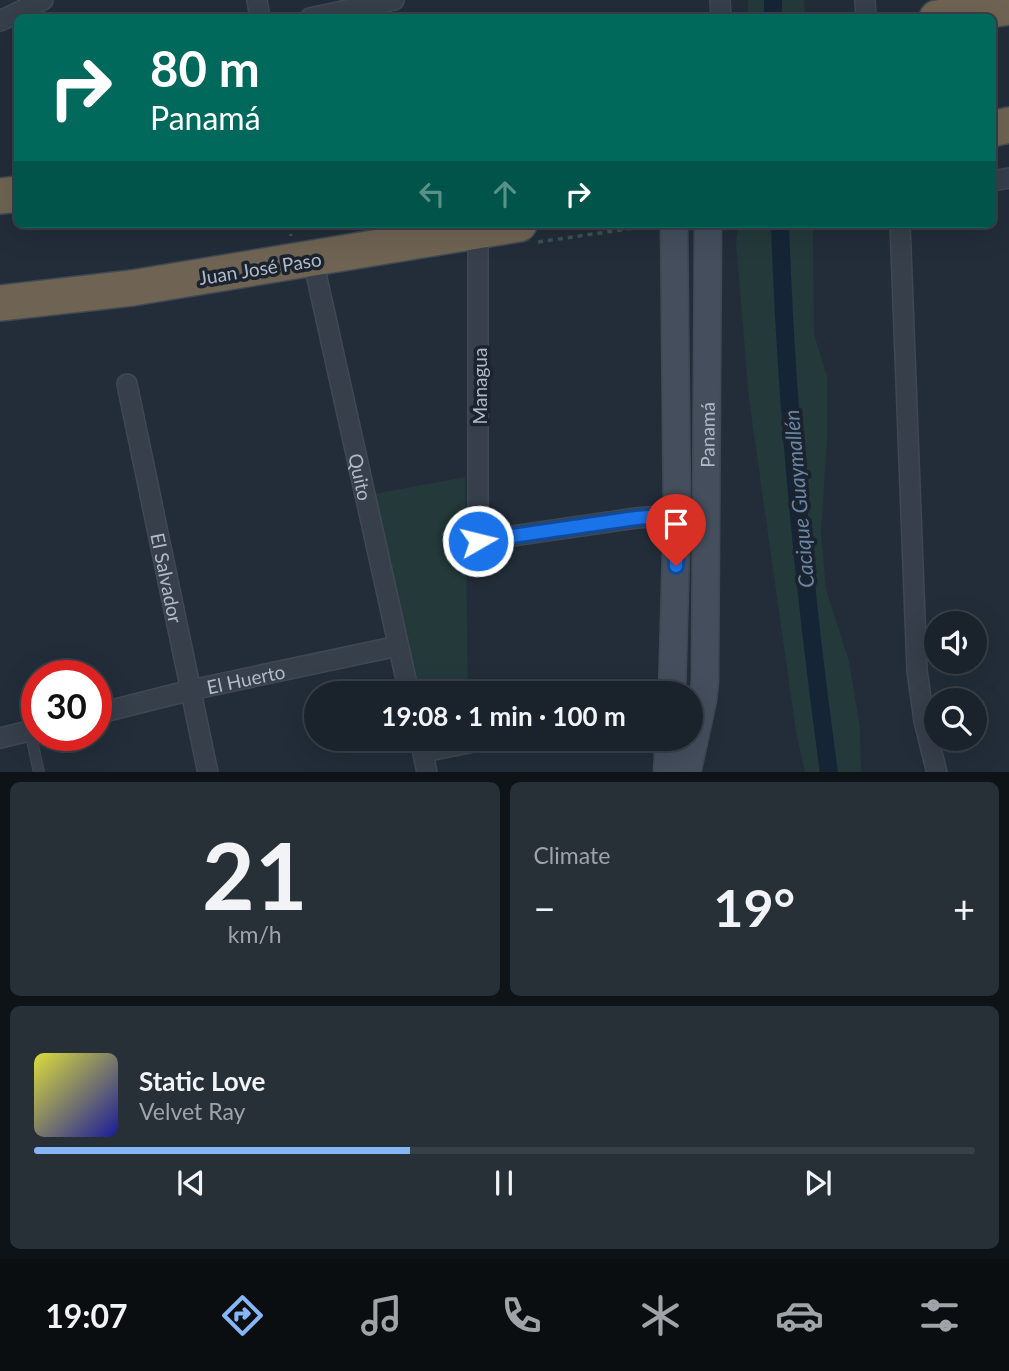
<!DOCTYPE html>
<html lang="en">
<head>
<meta charset="utf-8">
<style>
  :root { --surface:#1a222b; --page:#272f37; --text:#f1f3f6; --muted:#9fa4a9; --line:#383f47; --accent:#86b6f5 }
  body { margin:0; font-family:Lato,sans-serif; background:var(--page); color:var(--text); height:100vh; display:flex; flex-direction:column; font-size:26px; white-space:nowrap }
  * { box-sizing:border-box; margin:0 }
  p { font-size:23px; color:var(--muted) }
  .icon { flex:none; width:38px; height:38px; fill:none; stroke:currentColor; stroke-width:2; stroke-linecap:round; stroke-linejoin:round }
  .map { position:relative; height:772px; overflow:hidden }
  .sheet { display:flex; flex-direction:column; gap:10px; padding:10px; background:#0e1318; flex:1 }
  .sheet>* { flex:none }
  .hud { position:absolute; left:14px; top:14px; width:982px; height:214px; border-radius:10px; box-shadow:0 7px 28px #0002,0 0 0 2px var(--line); background:#00695c; color:#fff; overflow:hidden }
  .fabs { position:absolute; left:924px; top:611px; display:grid; gap:14px }
  .fabs a { display:grid; place-items:center; width:63px; height:63px; border-radius:50%; background:var(--surface); box-shadow:0 7px 28px #0002,0 0 0 2px var(--line); font-size:35px }
  .speed { position:absolute; left:21px; top:660px; display:flex; gap:14px; font-size:35px; font-weight:700; text-align:center }
  .speed>* { display:grid; place-content:center; width:91px; height:91px; border-radius:50%; background:var(--surface); box-shadow:0 7px 28px #0002,0 0 0 2px var(--line); line-height:1 }
  .speed .limit { border:10px solid #d22; background:#fff; color:#111 }
  .pin { position:absolute; display:grid; place-items:center; width:60px; height:60px; color:#fff; margin:-72px -30px; border-radius:50% 50% 50% 0; rotate:-45deg; box-shadow:0 0 7px #0007 }
  .pin .icon { rotate:45deg }
  .me { position:absolute; width:77px; margin:-38px; rotate:82deg; stroke-linejoin:round; filter:drop-shadow(0 0 5px #0008) }
  .turn { display:flex; align-items:center; gap:24px; height:147px; padding:0 21px; font-size:32px }
  .turn .icon { width:91px; height:91px; stroke-width:2.5 }
  .turn b { display:block; font-size:49px; line-height:60px }
  .lanes { display:flex; align-items:center; height:66px; padding:0 21px; background:#0003; justify-content:center; gap:35px; direction:ltr }
  .lanes .off { opacity:.35 }
  .big { font-size:52px; font-weight:700; line-height:1.1 }
  .sheet .card { flex:1; display:flex; flex-direction:column; justify-content:center; gap:10px; min-width:0; padding:0 24px; border-radius:10px; background:var(--page) }
  .sheet .dial { align-items:center; gap:0 }
  .dial b { font-size:91px; line-height:1 }
  .song { display:flex; align-items:center; gap:21px }
  .cover { width:84px; height:84px; border-radius:10px; background:linear-gradient(135deg,hsl(60 70% 55%),hsl(240 70% 35%)) }
  .played { height:7px; border-radius:4px; background:linear-gradient(90deg,var(--accent) 40%,var(--line) 40%) }
  .keys { display:flex; justify-content:space-around; direction:ltr }
  .heat { display:flex; justify-content:space-between; align-items:center; font-size:38px; direction:ltr }
  .sheet .tiles { flex:1; display:grid; gap:10px; grid-template-columns:1fr 1fr }
  .card:last-child { grid-column:span 2 }
  .trip { position:absolute; left:304px; top:681px; width:399px; height:70px; border-radius:35px; background:var(--surface); box-shadow:0 7px 28px #0002,0 0 0 2px var(--line); font-weight:700; line-height:70px; text-align:center }
  .dock { display:flex; height:112px; justify-content:space-around; align-items:center; background:#0a0e11; color:var(--muted) }
  .dock .icon { width:49px; height:49px }
  .dock .active { color:var(--accent) }
  .dock b { font-size:32px; color:var(--text) }
  .map>svg:first-child { display:block }
  .green { fill:#24393a }
  .lines { fill:none; stroke-linecap:round; stroke-linejoin:round }
  .canal { stroke:#162536; stroke-width:18 }
  .lane-casing { stroke:#3f4853; stroke-width:12 }
  .street-casing { stroke:#3f4853; stroke-width:22 }
  .secondary-casing { stroke:#3f4853; stroke-width:29 }
  .highway-casing { stroke:#414a54; stroke-width:38 }
  .path { stroke:#3d5253; stroke-width:3.5; stroke-dasharray:5 5; stroke-linecap:butt }
  .lane { stroke:#363f4a; stroke-width:10 }
  .street { stroke:#363f4a; stroke-width:19 }
  .secondary { stroke:#444e5d; stroke-width:26 }
  .highway { stroke:#6f6353; stroke-width:35 }
  .route-casing { stroke:#114b97; stroke-width:18 }
  .route { stroke:#1a73e8; stroke-width:12 }
  .labels { text-anchor:middle; dominant-baseline:central; stroke-width:7; stroke-linejoin:round; paint-order:stroke }
  .street-label { font-size:19px; fill:#b1bac6; stroke:#1b242e }
  .water-label { font-size:21px; font-style:italic; fill:#6a86a4; stroke:#1b242e }
</style>
</head>
<body>
<div class="map">
<svg width="1009" height="773" viewBox="0 0 1009 773">
  <rect width="100%" height="100%" fill="#222d39"/>
  <path class="green" d="M 748,0 L 804,0 L 805,17 L 748,17 Z
    M 739,224 L 813,224 L 814,334 L 827,376 L 827,439 L 821,533 L 826,590 L 849,661 L 860,728 L 861,772 L 805,772 L 796,732 L 749,399 L 736,242 Z
    M 465,477 L 468,693 L 416,693 L 369,495 Z"/>
  <g class="lines">
    <path class="canal" d="M 773,0 L 773,18
      M 780,224 C 786,408 804,591 829,773"/>
    <defs>
      <path id="lane" d="M 30,731 L 39,773"/>
      <g id="street">
        <path d="M 257,0 L 260,18"/>
        <path d="M 720,0 L 721,18"/>
        <path d="M 865,0 L 866,18"/>
        <path d="M 310,18 L 394,0"/>
        <path d="M 0,21 L 43,0"/>
        <path d="M 992,181 L 1009,178"/>
        <path d="M 900,224 L 917,670 L 924,721 L 937,773"/>
        <path d="M 478,231 L 478,541 L 636,518 L 677,515"/>
        <path id="s1" d="M 313,260 L 409,693"/>
        <path id="s2" d="M 127,384 L 208,773"/>
        <path id="s3" d="M 96,714 L 191,690 L 398,646"/>
        <path d="M 0,738 L 37,729"/>
        <path d="M 420,738 L 427,773"/>
        <path d="M 424,752 L 493,738"/>
      </g>
      <g id="secondary">
        <path d="M 672,693 L 677,515 L 674,224"/>
        <path d="M 667,773 L 669,738"/>
        <path id="s4" d="M 687,773 L 703,700 L 705,681 L 708,224"/>
      </g>
      <path id="highway" d="M 937,18 L 1009,7
        M 992,129 L 1009,125
        M 0,196 L 18,194
        M 0,303 L 132,288 L 519,224"/>
    </defs>
    <use href="#lane" class="lane-casing"/>
    <use href="#street" class="street-casing"/>
    <use href="#secondary" class="secondary-casing"/>
    <use href="#highway" class="highway-casing"/>
    <path class="path" d="M 289,224 L 291,236
      M 538,242 L 655,225"/>
    <use href="#lane" class="lane"/>
    <use href="#street" class="street"/>
    <use href="#secondary" class="secondary"/>
    <use href="#highway" class="highway"/>
  </g>
  <g class="lines">
    <defs>
      <path id="route" d="M 478,541 L 636,518 L 677,515 L 676,566"/>
    </defs>
    <use href="#route" class="route-casing"/>
    <use href="#route" class="route"/>
  </g>
  <g class="labels">
    <g class="street-label">
      <text transform="translate(260 268) rotate(-9)">Juan José Paso</text>
      <text transform="translate(479 386) rotate(-90)">Managua</text>
      <text stroke="none"><textPath href="#s4" startOffset="340">Panamá</textPath></text>
      <text stroke="none"><textPath href="#s1" startOffset="222">Quito</textPath></text>
      <text stroke="none"><textPath href="#s2" startOffset="198">El Salvador</textPath></text>
      <text stroke="none"><textPath href="#s3" startOffset="154">El Huerto</textPath></text>
    </g>
    <g class="water-label">
      <text transform="translate(798 499) rotate(-95)">Cacique Guaymallén</text>
    </g>
  </g>
</svg>
<div class="fabs">
<a><svg class="icon" aria-label="sound" viewBox="0 0 24 24"><path d="M4 9h4l5-4v14l-5-4H4zM17 9q2 3 0 6"/></svg></a>
<a><svg class="icon" aria-label="search" viewBox="0 0 24 24"><circle cx="10" cy="10" r="6"/><path d="M15 15l6 6"/></svg></a>
</div>
<div class="speed"><div class="limit">30</div></div>
<div class="pin" style="left:676px;top:566px;background:#d93025"><svg class="icon" aria-label="arrive" viewBox="0 0 24 24"><path d="M6 21V4h12l-3 4 3 4H6"/></svg></div>
<svg class="me" style="left:478px;top:541px" viewBox="-20 -20 40 40"><circle r="17" fill="#1a73e8" stroke="#fff" stroke-width="3"/><path d="M0-11L8 9 0 5-8 9z" fill="#fff"/></svg>
<div class="trip">19:08 · 1 min · 100 m</div>
<div class="hud">
<div class="turn"><svg class="icon" aria-label="right" viewBox="0 0 24 24"><path d="M7 20v-9h11M14 6l5 5-5 5"/></svg><div><b>80 m</b>Panamá</div></div>
<div class="lanes"><svg class="icon off" aria-label="left" viewBox="0 0 24 24"><path d="M17 20v-9H6M10 6l-5 5 5 5"/></svg><svg class="icon off" aria-label="ahead" viewBox="0 0 24 24"><path d="M12 20V5M6 11l6-6 6 6"/></svg><svg class="icon" aria-label="right" viewBox="0 0 24 24"><path d="M7 20v-9h11M14 6l5 5-5 5"/></svg></div>
</div>
</div>
<section class="sheet">
<div class="tiles">
<div class="card dial"><b>21</b><p>km/h</p></div>
<div class="card"><p>Climate</p>
<div class="heat"><a>−</a><b class="big">19°</b><a>+</a></div>
</div>
<div class="card">
<div class="song"><i class="cover"></i><div><b>Static Love</b><p>Velvet Ray</p></div></div>
<div class="played"></div>
<div class="keys"><svg class="icon" aria-label="previous" viewBox="0 0 24 24"><path d="M18 5L8 12l10 7zM5 5v14"/></svg><svg class="icon" aria-label="pause" viewBox="0 0 24 24"><path d="M8 5v14M16 5v14"/></svg><svg class="icon" aria-label="next" viewBox="0 0 24 24"><path d="M6 5l10 7-10 7zM19 5v14"/></svg></div>
</div>
</div>
</section>
<nav class="dock">
<b>19:07</b>
<svg class="icon active" aria-label="directions" viewBox="0 0 24 24"><path d="M12 3l9 9-9 9-9-9zM9 14v-3h6M13 9l2 2-2 2"/></svg>
<svg class="icon" aria-label="music" viewBox="0 0 24 24"><path d="M9 18V5l10-2v13"/><circle cx="6" cy="18" r="3"/><circle cx="16" cy="16" r="3"/></svg>
<svg class="icon" aria-label="phone" viewBox="0 0 24 24"><path d="M5 4h4l2 5-3 2q2 4 5 5l2-3 5 2v4C11 20 4 13 5 4z"/></svg>
<svg class="icon" aria-label="climate" viewBox="0 0 24 24"><path d="M12 3v18M4 7l16 10M4 17L20 7"/></svg>
<svg class="icon" aria-label="car" viewBox="0 0 24 24"><path d="M5 17H2v-5l4-1 3-4h7l3 4 3 1v5h-3M9 17h6M6 11h13"/><circle cx="7" cy="17" r="2"/><circle cx="17" cy="17" r="2"/></svg>
<svg class="icon" aria-label="filters" viewBox="0 0 24 24"><path d="M4 7h16M4 17h16"/><circle cx="9" cy="7" r="2"/><circle cx="15" cy="17" r="2"/></svg>
</nav>
</body>
</html>
